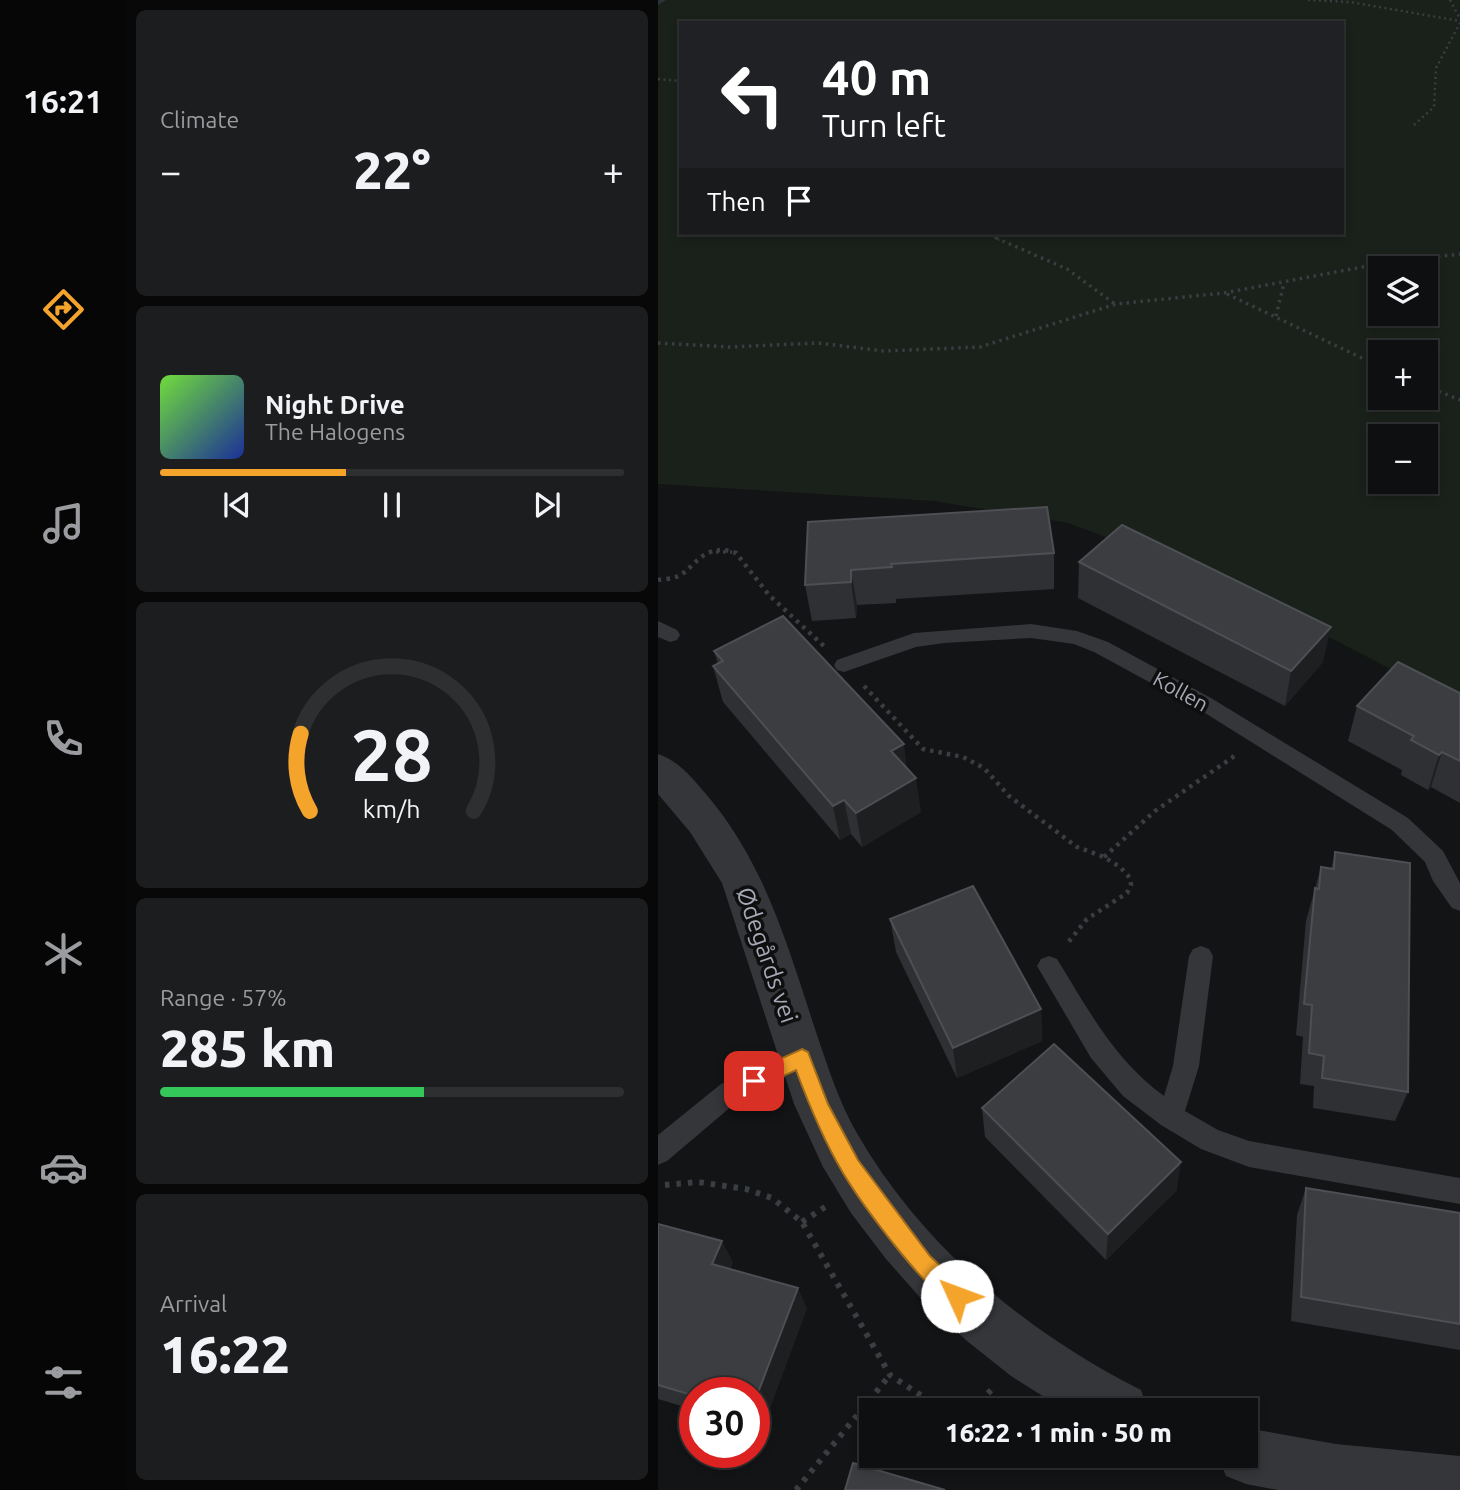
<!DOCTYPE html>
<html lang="en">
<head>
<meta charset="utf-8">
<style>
  :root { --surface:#0e0f10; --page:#1c1d1e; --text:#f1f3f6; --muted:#9b9c9f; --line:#2e2f30; --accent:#f5a42b }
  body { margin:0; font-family:Ubuntu,sans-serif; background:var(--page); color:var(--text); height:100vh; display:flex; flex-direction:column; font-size:26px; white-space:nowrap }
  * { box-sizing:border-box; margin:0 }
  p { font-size:23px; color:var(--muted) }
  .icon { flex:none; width:38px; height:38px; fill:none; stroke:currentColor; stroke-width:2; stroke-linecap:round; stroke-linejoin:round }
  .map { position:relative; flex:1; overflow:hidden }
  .details { display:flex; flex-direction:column; gap:10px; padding:10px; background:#080809; width:532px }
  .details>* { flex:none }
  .hud { position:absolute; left:21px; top:21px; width:665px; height:214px; border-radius:0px; box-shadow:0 4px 10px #0003,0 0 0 2px var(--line); background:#202124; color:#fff; overflow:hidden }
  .controls { position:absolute; left:710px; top:256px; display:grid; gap:14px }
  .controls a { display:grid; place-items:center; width:70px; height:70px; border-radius:0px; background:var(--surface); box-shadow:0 4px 10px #0003,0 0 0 2px var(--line); font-size:35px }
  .speed { position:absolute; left:21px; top:1377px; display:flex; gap:14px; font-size:35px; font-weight:700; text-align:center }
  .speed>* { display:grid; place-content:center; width:91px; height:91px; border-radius:50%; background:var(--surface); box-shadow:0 4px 10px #0003,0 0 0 2px var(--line); line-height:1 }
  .speed .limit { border:10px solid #d22; background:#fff; color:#111 }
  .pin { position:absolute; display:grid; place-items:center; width:60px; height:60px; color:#fff; margin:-30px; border-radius:14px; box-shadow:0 4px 10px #0006 }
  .me { position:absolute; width:77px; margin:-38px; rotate:313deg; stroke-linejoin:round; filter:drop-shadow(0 0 5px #0008) }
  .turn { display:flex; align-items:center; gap:24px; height:147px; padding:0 28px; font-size:32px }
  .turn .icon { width:91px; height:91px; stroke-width:2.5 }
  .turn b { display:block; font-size:49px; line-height:60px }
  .then { display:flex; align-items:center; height:66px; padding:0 28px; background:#0003; gap:14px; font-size:26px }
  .big { font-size:52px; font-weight:800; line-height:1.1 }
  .details .card { flex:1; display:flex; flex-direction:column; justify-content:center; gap:10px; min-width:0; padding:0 24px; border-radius:10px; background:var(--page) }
  .details .dial { align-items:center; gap:0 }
  .dial svg { height:182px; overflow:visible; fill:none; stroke:var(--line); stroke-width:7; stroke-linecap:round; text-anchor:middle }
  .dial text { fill:var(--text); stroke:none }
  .song { display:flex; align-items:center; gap:21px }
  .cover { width:84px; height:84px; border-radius:10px; background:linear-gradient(135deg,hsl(100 70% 55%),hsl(230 70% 35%)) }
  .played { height:7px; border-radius:4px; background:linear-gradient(90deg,var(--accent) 40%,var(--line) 40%) }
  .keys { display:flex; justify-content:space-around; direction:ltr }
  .heat { display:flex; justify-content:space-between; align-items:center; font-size:38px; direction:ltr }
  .charge { height:10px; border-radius:5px; background:linear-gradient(90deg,#34c759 57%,var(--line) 0) }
  .trip { position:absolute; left:201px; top:1398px; width:399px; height:70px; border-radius:0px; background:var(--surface); box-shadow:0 4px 10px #0003,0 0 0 2px var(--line); font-weight:800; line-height:70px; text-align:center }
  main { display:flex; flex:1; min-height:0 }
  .tabs { display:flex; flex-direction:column; width:126px; justify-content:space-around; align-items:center; background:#060606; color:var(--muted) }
  .tabs .icon { width:49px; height:49px }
  .tabs .selected { color:var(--accent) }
  .tabs b { font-size:32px; color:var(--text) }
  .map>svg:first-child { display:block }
  .green { fill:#1a201a; fill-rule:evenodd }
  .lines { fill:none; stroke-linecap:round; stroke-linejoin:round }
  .stream { fill:#2a3339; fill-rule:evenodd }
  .path-far3 { stroke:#3a3d41; stroke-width:2.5; stroke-dasharray:2 3.5; stroke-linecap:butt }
  .path-far2 { stroke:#3a3d41; stroke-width:3.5; stroke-dasharray:2.5 4.5; stroke-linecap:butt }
  .path-far1 { stroke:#3a3d41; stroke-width:4.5; stroke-dasharray:3.5 5; stroke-linecap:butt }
  .path { stroke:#3a3d41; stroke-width:6; stroke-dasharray:4.5 7; stroke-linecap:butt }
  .lane { fill:#34363a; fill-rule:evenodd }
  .street { fill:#34363a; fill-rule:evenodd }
  .wall { fill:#2f3033 }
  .shaded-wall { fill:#1e1f21 }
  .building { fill:#3c3d41; stroke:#4c4f53; stroke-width:2 }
  .route { fill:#f5a42b; stroke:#9f6b1c; stroke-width:2 }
  .labels { text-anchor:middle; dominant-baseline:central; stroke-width:7; stroke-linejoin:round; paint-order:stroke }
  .street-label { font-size:21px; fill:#a5abb6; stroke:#0f0f10 }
  .near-street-label { font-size:24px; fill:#a5abb6; stroke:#0f0f10 }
</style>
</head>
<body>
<main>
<nav class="tabs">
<b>16:21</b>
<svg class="icon selected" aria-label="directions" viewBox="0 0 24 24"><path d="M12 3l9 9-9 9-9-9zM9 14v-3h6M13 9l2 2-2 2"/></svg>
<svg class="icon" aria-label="music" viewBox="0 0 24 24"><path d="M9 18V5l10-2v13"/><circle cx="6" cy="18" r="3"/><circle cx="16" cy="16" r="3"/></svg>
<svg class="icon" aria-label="phone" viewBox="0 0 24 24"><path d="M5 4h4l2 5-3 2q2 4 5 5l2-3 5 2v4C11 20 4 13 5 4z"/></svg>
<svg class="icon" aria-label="climate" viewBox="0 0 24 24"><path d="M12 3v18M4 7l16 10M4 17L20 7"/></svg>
<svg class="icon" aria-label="car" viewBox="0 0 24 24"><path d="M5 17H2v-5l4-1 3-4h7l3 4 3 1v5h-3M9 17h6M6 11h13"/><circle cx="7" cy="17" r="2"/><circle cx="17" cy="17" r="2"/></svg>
<svg class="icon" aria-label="filters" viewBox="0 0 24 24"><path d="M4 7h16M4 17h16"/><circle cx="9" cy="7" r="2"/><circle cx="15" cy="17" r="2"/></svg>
</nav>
<section class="details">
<div class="card"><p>Climate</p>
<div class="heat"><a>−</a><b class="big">22°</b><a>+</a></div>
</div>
<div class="card">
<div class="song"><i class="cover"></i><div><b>Night Drive</b><p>The Halogens</p></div></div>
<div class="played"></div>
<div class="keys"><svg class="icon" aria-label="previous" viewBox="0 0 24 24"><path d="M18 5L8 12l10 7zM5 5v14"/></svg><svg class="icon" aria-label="pause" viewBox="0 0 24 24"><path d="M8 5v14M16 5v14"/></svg><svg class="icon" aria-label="next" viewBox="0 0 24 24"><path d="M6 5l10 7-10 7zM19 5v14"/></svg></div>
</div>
<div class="card dial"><svg viewBox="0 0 100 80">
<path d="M14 69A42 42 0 1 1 86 69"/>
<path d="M14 69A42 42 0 0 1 10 35" stroke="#f5a42b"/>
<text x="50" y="56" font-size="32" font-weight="700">28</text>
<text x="50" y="72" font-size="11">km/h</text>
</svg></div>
<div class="card"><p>Range · 57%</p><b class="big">285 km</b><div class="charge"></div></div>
<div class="card"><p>Arrival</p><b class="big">16:22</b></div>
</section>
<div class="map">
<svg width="802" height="1490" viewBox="0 0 802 1490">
  <rect width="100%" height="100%" fill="#131415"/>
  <path class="green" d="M 0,0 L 802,0 L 802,705 L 551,575 L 410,523 L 276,501 L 0,484 ZM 23,23 L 684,23 L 684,233 L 23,233 ZM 723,268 L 768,268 L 768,313 L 723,313 ZM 723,352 L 768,352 L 768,397 L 723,397 ZM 723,436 L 768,436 L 768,481 L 723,481 Z"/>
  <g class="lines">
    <path class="stream" d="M 0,0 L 8,0 L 0,5 Z"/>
    <path class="path-far3" d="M 650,0 L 692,2 L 802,21
      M 792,0 L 802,19
      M 0,79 L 23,81
      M 756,125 L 776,107 L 778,68 L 802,23
      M 326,233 L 342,240"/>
    <path class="path-far2" d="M 338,238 L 409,269 L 457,304
      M 569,294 L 723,367
      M 618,316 L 626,283
      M 0,343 L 72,347 L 160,343 L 226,351 L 322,347 L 458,304 L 566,293 L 731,262 L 802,254
      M 768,386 L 802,400
      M 51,552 L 74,552"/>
    <path class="path-far1" d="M 67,550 L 78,553 L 111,595 L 168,648
      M 0,580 C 5,579 13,579 18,577 C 34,571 39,552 62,550
      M 206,686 L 265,749 L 305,757 L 326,768 L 351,796 L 419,847 L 446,857 L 462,867 L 472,878 L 473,885 L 469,893 L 429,919 L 408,945
      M 446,857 L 497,811 L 578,755"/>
    <path class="path" d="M 7,1185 L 40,1182 L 88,1189 L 114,1198 L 144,1222 L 232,1375 L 285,1410
      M 144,1222 L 167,1207
      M 314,1410 L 336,1387
      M 138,1490 L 232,1375"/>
    <path class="lane" d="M 0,621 L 19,630 L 22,635 L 19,640 L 12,642 L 0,637 Z
      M 373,624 L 419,631 L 450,642 L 553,698 L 750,818 L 785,851 L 802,883 L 802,911 L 794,908 L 775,881 L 767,862 L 734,830 L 539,708 L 436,652 L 416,644 L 373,638 L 286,643 L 258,647 L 186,672 L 179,670 L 176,665 L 179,660 L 256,633 Z
      M 543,946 L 551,949 L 555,956 L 541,1066 L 527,1111 L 560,1130 L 591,1141 L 802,1178 L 802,1204 L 591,1167 L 543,1149 L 503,1125 L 465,1096 L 433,1058 L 379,966 L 383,959 L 391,956 L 399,959 C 430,1009 457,1061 506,1096 L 515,1066 L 531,956 L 535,949 Z
      M 143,1046 L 152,1050 L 156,1058 L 152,1066 L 81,1100 L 9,1161 L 0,1165 L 0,1135 L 63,1084 Z"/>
    <path class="street" d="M 0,754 C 21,761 34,778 48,794 C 107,863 130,947 158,1032 C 170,1067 181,1103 200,1135 C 265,1247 368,1332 483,1390 L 490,1410 L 407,1410 L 353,1376 L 309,1341 L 266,1302 L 228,1259 L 193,1213 L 165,1167 L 136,1104 L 64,883 L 32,832 L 0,794 Z
      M 588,1428 L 678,1444 L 802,1456 L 802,1490 L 620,1490 L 588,1484 L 568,1476 L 560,1456 L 588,1456 Z"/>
  </g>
  <path class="wall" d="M 150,522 L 396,553 L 396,589 L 238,599 L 238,603 L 199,605 L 198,618 L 154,621 L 147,585 Z
    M 421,562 L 665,662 L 627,706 L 420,598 Z
    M 56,651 L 249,767 L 263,812 L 204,847 L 193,834 L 182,840 L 65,702 L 55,666 L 60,664 Z
    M 802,693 L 802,803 L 773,787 L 770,790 L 743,775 L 744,770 L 690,741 L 699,706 Z
    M 677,852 L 750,1092 L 737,1121 L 655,1108 L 656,1086 L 642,1084 L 645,1037 L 638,1035 L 648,921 L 663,867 L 673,869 Z
    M 232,919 L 383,1009 L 384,1041 L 299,1078 L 238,952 Z
    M 324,1108 L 519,1190 L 448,1260 L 327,1137 Z
    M 648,1188 L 802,1213 L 802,1350 L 633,1321 L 639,1215 Z
    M 0,1224 L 75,1262 L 72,1269 L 149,1308 L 104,1429 L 96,1426 L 96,1393 L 37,1393 L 37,1410 L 0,1399 Z"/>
  <path class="shaded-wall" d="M 193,570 L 199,605 L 198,618 L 193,582 Z
    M 673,627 L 665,662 L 627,706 L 633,671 Z
    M 246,744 L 250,778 L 233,751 Z
    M 784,752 L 773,787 L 770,790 L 781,755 Z
    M 258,778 L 263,812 L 204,847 L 198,813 Z
    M 186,800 L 193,834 L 182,840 L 175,806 Z
    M 383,1009 L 384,1041 L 299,1078 L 295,1048 Z
    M 523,1162 L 519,1190 L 448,1260 L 450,1234 Z
    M 64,1241 L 75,1262 L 65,1285 L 54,1264 Z
    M 140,1288 L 149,1308 L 104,1429 L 96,1416 L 96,1403 Z"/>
  <path class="building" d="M 389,507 L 396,553 L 233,564 L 234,567 L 193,570 L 193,582 L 147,585 L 150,522 Z
    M 464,525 L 673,627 L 633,671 L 421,562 Z
    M 125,616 L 246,744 L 233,751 L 258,778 L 198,813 L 186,800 L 175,806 L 55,666 L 65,661 L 56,651 Z
    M 740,662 L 802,693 L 802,761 L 784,752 L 781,755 L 753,740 L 756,736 L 699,706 Z
    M 677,852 L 752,863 L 750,1092 L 664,1078 L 666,1056 L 651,1053 L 654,1005 L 646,1004 L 657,888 L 661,889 L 663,867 L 676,869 Z
    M 315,886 L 383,1009 L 295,1048 L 232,919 Z
    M 396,1044 L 523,1162 L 450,1234 L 324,1108 Z
    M 648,1188 L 802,1213 L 802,1324 L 643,1297 Z
    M 0,1224 L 64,1241 L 54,1264 L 140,1288 L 96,1403 L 96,1393 L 37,1393 L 37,1396 L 0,1385 Z
    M 195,1463 L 287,1490 L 187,1490 Z"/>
  <path class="route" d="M 144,1049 L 150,1052 L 170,1104 L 200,1160 L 272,1256 L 307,1289 L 310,1296 L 307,1304 L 299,1307 C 270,1295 203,1203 185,1173 C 166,1141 151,1105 138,1070 L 96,1090 L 89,1087 L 86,1081 L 89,1074 Z"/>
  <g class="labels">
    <g class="street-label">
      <text transform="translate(523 691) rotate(29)">Kollen</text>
    </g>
    <g class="near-street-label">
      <text transform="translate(109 955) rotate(71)">Ødegårds vei</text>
    </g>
  </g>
</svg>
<div class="controls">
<a><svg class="icon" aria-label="layers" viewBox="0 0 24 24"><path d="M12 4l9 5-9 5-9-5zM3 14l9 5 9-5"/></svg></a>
<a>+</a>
<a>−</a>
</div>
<div class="speed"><div class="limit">30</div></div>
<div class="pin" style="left:96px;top:1081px;background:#d93025"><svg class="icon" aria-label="arrive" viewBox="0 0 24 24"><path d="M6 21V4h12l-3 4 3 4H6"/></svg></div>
<svg class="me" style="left:299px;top:1296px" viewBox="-20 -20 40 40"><circle r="19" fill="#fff"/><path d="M0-13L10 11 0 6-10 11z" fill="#f5a42b"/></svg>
<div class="trip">16:22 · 1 min · 50 m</div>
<div class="hud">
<div class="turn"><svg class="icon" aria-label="left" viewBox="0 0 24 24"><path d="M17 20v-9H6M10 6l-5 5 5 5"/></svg><div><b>40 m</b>Turn left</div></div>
<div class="then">Then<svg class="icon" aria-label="arrive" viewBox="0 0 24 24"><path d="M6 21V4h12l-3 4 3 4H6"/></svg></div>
</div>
</div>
</main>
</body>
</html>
